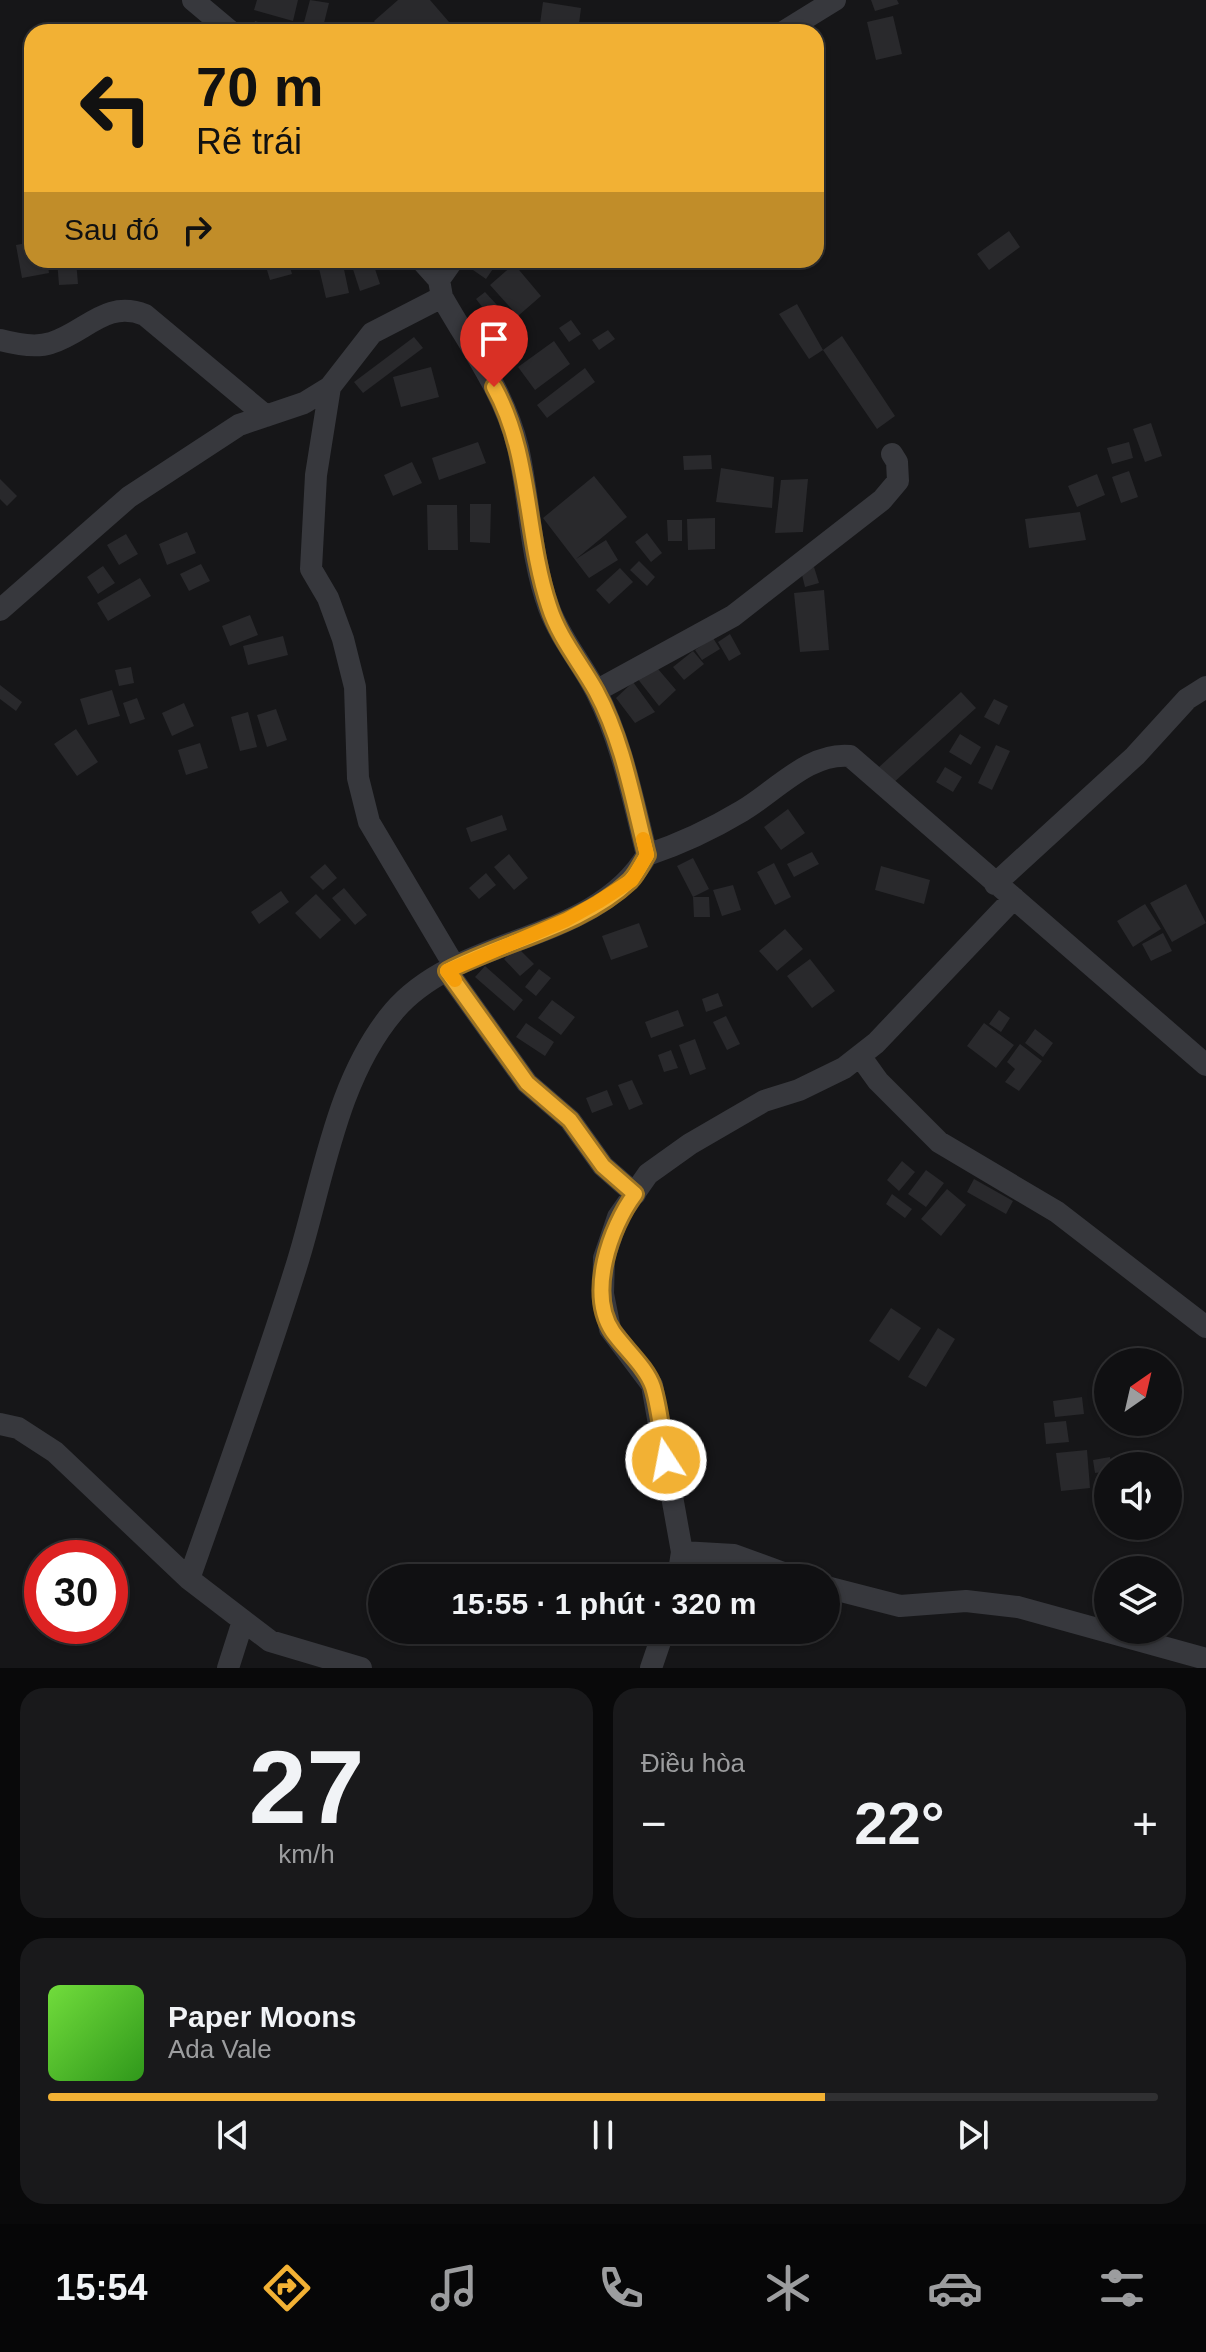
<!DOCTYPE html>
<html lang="vi">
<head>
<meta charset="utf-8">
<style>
  :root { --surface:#101012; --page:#19191b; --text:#f1f3f6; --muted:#9c9d9f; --line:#303032; --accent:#f2b134 }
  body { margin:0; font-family:Helvetica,sans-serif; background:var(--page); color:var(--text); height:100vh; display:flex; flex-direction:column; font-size:30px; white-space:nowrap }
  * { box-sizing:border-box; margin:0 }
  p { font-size:26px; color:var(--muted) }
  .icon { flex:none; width:44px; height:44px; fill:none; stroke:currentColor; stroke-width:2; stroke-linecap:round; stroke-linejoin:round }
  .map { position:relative; height:1668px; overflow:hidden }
  .details { display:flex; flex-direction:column; gap:20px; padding:20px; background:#09090a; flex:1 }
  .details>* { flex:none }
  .banner { position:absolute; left:24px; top:24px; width:800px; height:244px; border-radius:24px; box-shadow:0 2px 6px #0004,0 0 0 2px var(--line); background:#f2b134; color:#111; overflow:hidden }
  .needle { width:52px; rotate:34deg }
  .buttons { position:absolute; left:1094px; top:1348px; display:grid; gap:16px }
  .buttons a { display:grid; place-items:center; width:88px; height:88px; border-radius:50%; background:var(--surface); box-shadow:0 2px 6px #0004,0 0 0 2px var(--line); font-size:40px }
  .speed { position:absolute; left:24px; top:1540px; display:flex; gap:16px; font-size:40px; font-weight:700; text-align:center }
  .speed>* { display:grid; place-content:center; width:104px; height:104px; border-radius:50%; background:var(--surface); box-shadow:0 2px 6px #0004,0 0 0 2px var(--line); line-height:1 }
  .speed .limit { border:12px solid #d22; background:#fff; color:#111 }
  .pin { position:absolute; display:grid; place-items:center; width:68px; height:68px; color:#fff; margin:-82px -34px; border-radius:50% 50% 50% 0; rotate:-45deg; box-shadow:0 0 8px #0007 }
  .pin .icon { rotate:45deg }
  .me { position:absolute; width:88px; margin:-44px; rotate:349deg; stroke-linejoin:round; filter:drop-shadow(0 0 6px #0008) }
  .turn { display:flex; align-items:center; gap:28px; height:168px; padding:0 40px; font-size:36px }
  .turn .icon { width:104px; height:104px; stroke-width:2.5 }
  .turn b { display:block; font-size:56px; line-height:68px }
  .then { display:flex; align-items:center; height:76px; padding:0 40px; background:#0003; gap:16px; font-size:30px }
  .big { font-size:60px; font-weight:800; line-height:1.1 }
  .details .widget { flex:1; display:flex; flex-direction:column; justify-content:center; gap:12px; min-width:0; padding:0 28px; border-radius:24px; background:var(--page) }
  .details .dial { align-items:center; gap:0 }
  .dial b { font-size:104px; line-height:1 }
  .song { display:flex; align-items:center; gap:24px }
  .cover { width:96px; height:96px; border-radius:12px; background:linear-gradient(135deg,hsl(100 70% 55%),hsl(110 70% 35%)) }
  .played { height:8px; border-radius:4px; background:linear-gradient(90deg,var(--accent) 70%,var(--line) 70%) }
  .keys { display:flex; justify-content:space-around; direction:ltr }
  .heat { display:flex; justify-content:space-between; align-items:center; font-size:44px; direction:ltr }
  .details .tiles { flex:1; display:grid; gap:20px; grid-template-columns:1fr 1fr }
  .widget:last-child { grid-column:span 2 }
  .trip { position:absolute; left:368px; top:1564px; width:472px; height:80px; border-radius:40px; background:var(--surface); box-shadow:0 2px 6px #0004,0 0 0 2px var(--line); font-weight:800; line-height:80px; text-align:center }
  .menu { display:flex; height:128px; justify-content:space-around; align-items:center; background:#060607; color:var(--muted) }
  .menu .icon { width:56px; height:56px }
  .menu .selected { color:var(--accent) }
  .menu b { font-size:36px; color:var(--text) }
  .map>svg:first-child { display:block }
  .building { fill:#29292c }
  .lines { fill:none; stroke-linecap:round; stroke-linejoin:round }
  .minor { stroke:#37383d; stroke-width:22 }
  .route-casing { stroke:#9d7322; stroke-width:20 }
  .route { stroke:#f2b134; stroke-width:14 }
  .slow { stroke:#f59e0b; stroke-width:14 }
</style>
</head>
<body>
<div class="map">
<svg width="1206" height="1668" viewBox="0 0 1206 1668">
  <rect width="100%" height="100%" fill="#161618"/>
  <path class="building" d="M 257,0 L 298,0 L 293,21 L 254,10 Z
    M 310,0 L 329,3 L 322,31 L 303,26 Z
    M 398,0 L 430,0 L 449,22 L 438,32 L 383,32 L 374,21 Z
    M 871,0 L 897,0 L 899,4 L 875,11 Z
    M 543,2 L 581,8 L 578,32 L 539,31 Z
    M 893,16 L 902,54 L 876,60 L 867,22 Z
    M 255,21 L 280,29 L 279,32 L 252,32 Z
    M 1009,231 L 1020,247 L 989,270 L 977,254 Z
    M 32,242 L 32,260 L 47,260 L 49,273 L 22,278 L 16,245 Z
    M 57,260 L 76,260 L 78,284 L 59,285 Z
    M 264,260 L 288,260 L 292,274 L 270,280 Z
    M 317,260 L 342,260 L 349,293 L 326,298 Z
    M 350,260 L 372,260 L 380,284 L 360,291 Z
    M 479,260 L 497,263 L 486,279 L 473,270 Z
    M 514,264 L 541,296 L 518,316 L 490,285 Z
    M 485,292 L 497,305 L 487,313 L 476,299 Z
    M 797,304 L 823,350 L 842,336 L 895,416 L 877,429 L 823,350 L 809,359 L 779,314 Z
    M 498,317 L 511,327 L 496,344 L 484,334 Z
    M 571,320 L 581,334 L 569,342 L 559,328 Z
    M 608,330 L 615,339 L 599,350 L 592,340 Z
    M 414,337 L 423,348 L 363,393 L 354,382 Z
    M 554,341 L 570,364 L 535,390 L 518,367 Z
    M 511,344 L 518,354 L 497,368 L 490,359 Z
    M 431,367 L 439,397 L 401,407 L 393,377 Z
    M 585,368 L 595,382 L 547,418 L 537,405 Z
    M 1151,423 L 1162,456 L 1145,462 L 1133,429 Z
    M 478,442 L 486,463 L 439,480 L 432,458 Z
    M 1129,442 L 1133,458 L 1112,464 L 1107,448 Z
    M 711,455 L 712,469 L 684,470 L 683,456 Z
    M 412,462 L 422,483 L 393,496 L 384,475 Z
    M 721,468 L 774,477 L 772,508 L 716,502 Z
    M 1129,471 L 1138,497 L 1121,503 L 1112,477 Z
    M 1097,474 L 1105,495 L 1077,507 L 1068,486 Z
    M 594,476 L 627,517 L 576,559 L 606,540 L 618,560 L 589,578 L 543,518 Z
    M 0,479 L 17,496 L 7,506 L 0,499 Z
    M 808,479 L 803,532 L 775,533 L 781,480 Z
    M 470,504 L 491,504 L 490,543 L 470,542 Z
    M 427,505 L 457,505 L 458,550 L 428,550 Z
    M 1080,512 L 1086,540 L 1029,548 L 1025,519 Z
    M 715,518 L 715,549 L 688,550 L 687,519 Z
    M 667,520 L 682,520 L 682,541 L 668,541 Z
    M 187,532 L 196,553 L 167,565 L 159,544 Z
    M 647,533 L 662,553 L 651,562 L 635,542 Z
    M 126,534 L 138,554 L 119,565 L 107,545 Z
    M 639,561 L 655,577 L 647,586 L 630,570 Z
    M 201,564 L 210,581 L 189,591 L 180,574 Z
    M 103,566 L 115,583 L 98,594 L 87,577 Z
    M 814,567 L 819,583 L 805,587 L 801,571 Z
    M 620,568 L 633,582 L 609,604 L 596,590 Z
    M 140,578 L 151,596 L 108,621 L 97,603 Z
    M 824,590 L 829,650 L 800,652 L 794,593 Z
    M 250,615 L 258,635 L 230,646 L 222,626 Z
    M 730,634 L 741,654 L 729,661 L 718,642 Z
    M 283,636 L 288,655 L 248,665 L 243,646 Z
    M 713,638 L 720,649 L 702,660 L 695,650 Z
    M 693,651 L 704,664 L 684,680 L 673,667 Z
    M 131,667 L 134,683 L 119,686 L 115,670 Z
    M 658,669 L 676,690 L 659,706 L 637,678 Z
    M 633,682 L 655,712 L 635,723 L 616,698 Z
    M 0,685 L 22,702 L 16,711 L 0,699 Z
    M 112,690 L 120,716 L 88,725 L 80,699 Z
    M 961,692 L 976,708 L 892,784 L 878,768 Z
    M 137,698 L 145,719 L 130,724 L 123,703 Z
    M 994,699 L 1008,706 L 999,725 L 984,717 Z
    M 184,703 L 194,726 L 172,736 L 162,713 Z
    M 276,709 L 287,740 L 267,747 L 257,715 Z
    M 248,712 L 257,747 L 240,751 L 231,717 Z
    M 76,729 L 98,762 L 77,776 L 54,744 Z
    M 960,734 L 981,747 L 971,765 L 949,752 Z
    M 200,743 L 208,768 L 186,775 L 178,750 Z
    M 996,745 L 1010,751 L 992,790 L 978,783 Z
    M 945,767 L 962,777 L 953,792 L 936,782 Z
    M 788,809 L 805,833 L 781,850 L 764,827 Z
    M 502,815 L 507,830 L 471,842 L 466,828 Z
    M 812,852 L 819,864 L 794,877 L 787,864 Z
    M 509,854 L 528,878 L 514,890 L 494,867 Z
    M 693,858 L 709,889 L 693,897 L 677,866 Z
    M 774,863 L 791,897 L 775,905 L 757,872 Z
    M 325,864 L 337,878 L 323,890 L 310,877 Z
    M 881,866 L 930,880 L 924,904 L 875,890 Z
    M 486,873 L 496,885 L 479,899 L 469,888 Z
    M 1186,884 L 1206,923 L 1172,942 L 1150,903 Z
    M 733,885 L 741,910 L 722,916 L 713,890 Z
    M 344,888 L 367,915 L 355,925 L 332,898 Z
    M 281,891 L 289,902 L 259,924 L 251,912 Z
    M 316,894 L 341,920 L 320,939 L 295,913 Z
    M 693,897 L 709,897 L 710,917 L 694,917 Z
    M 1145,904 L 1161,929 L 1133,947 L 1117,921 Z
    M 639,923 L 648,947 L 611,960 L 602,936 Z
    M 785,929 L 803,949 L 777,971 L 759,951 Z
    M 1163,933 L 1172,951 L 1151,961 L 1142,944 Z
    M 517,947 L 534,964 L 520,976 L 504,959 Z
    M 810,959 L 835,991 L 812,1008 L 787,976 Z
    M 485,966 L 523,1000 L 514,1011 L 475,977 Z
    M 539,969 L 551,978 L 536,996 L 525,987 Z
    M 718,993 L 723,1006 L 706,1012 L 702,999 Z
    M 552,1000 L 575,1017 L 561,1035 L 538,1018 Z
    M 678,1010 L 684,1026 L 651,1038 L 645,1022 Z
    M 999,1010 L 1010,1018 L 1001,1032 L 989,1024 Z
    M 726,1016 L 740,1044 L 727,1050 L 713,1022 Z
    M 526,1023 L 554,1042 L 545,1056 L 516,1037 Z
    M 984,1023 L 1014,1045 L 996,1068 L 967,1046 Z
    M 1035,1029 L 1053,1043 L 1043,1057 L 1025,1043 Z
    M 695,1039 L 706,1069 L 690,1075 L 679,1045 Z
    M 1020,1044 L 1042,1061 L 1019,1091 L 1005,1082 L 1015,1069 L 1007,1062 Z
    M 671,1050 L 678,1068 L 664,1072 L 658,1055 Z
    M 632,1080 L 643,1104 L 629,1110 L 618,1085 Z
    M 607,1090 L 613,1105 L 592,1113 L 586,1098 Z
    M 902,1161 L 915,1172 L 899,1191 L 887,1180 Z
    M 926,1170 L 944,1183 L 926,1207 L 908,1194 Z
    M 974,1179 L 1013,1201 L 1006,1214 L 967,1192 Z
    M 947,1189 L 966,1205 L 941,1236 L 921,1219 Z
    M 892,1194 L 912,1209 L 905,1218 L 886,1204 Z
    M 891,1308 L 921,1328 L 899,1361 L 869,1341 Z
    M 938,1328 L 955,1339 L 926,1387 L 908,1377 Z
    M 1082,1397 L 1084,1414 L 1055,1417 L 1053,1401 Z
    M 1066,1421 L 1069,1442 L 1046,1444 L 1044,1423 Z
    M 1087,1450 L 1090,1488 L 1061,1491 L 1056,1453 Z
    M 1110,1457 L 1112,1466 L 1108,1466 L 1108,1471 L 1095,1473 L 1093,1460 Z"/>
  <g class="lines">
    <path class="minor" d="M 193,0 L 231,32
      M 783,32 L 835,0
      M 421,260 L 439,280
      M 0,340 C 15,344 36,348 51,343 C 85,333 106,299 145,315 L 266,416
      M 330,387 L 316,475 L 311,569 L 328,598 L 343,639 L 355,687 L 358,778 L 369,822 L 455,967
      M 0,610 L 129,497 L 239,425 L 304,403 L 330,387 L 372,333 L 442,297
      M 596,691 L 733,616 L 882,500 L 898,481 L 897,462 L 892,454
      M 647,855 C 680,844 712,829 742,811 C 776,791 809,752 850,756 L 1206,1065
      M 995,884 L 1135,756 L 1187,699 L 1206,687
      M 447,971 L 527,1083 L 570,1120 L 603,1166 L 635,1194
      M 860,1056 L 878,1081 L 939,1142 L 1057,1212 L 1206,1327
      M 0,1424 L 18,1428 L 55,1452 L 189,1579 L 270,1641 L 361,1668
      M 682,1552 L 734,1555 L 797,1578
      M 678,1578 L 682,1552 L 652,1385 L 610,1329 L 603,1294 L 604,1258 L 618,1217 L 648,1174 L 690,1144 L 764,1101 L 799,1090 L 844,1068 L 876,1043 L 1014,898
      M 189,1579 C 226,1474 264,1370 297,1264 C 323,1181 336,1079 394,1011 C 460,934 594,944 647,855 C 633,800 622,743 597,693 C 582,663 561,640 549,608 C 530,556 530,501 518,448 C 505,393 469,345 442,297 L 439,280 L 453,260
      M 826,1587 L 900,1606 L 966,1601 L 1018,1607 L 1206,1659
      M 228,1668 L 243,1621
      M 651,1668 L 664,1630"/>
  </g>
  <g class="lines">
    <defs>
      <path id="route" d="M 494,387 C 531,453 525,534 549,606 C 559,638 580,662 596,691 C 623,741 633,800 647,855 C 642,863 637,874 630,881 C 581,927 506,940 447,971 L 527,1083 L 570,1120 L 603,1166 L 635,1194 C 610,1227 587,1294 613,1332 C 625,1349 647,1368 653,1387 C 660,1410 662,1437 666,1460"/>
    </defs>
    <use href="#route" class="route-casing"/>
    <use href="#route" class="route"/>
    <path class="slow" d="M 455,980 L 447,971 L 566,920 L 598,902 L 632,880 L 647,855 L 643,839"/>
  </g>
</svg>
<div class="buttons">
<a><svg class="needle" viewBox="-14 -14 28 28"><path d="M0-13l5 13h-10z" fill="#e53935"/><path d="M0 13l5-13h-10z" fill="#9c9d9f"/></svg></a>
<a><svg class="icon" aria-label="sound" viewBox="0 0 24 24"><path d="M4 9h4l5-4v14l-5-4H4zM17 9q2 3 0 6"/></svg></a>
<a><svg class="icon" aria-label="layers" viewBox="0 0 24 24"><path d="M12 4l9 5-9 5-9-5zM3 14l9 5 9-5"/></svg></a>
</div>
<div class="speed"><div class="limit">30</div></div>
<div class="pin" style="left:494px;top:387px;background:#d93025"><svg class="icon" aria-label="arrive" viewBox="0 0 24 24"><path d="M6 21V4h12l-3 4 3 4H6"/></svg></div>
<svg class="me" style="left:666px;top:1460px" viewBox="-20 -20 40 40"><circle r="17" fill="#f2b134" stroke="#fff" stroke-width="3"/><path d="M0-11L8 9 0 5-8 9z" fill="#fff"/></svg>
<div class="trip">15:55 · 1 phút · 320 m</div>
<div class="banner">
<div class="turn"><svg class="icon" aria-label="left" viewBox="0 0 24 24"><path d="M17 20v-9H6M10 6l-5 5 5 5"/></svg><div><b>70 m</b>Rẽ trái</div></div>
<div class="then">Sau đó<svg class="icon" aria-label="right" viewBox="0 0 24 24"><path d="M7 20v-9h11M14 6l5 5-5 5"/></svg></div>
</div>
</div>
<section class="details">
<div class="tiles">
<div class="widget dial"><b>27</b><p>km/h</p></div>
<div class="widget"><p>Điều hòa</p>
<div class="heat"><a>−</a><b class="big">22°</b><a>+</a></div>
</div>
<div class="widget">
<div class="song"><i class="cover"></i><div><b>Paper Moons</b><p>Ada Vale</p></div></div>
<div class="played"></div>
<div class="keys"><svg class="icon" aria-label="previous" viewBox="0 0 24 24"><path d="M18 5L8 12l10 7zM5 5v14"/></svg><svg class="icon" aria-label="pause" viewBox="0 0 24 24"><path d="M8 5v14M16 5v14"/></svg><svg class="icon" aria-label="next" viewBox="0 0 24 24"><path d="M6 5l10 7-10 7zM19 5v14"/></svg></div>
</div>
</div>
</section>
<nav class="menu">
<b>15:54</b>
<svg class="icon selected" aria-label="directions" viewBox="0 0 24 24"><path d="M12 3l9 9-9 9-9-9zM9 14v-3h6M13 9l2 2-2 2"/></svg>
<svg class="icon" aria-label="music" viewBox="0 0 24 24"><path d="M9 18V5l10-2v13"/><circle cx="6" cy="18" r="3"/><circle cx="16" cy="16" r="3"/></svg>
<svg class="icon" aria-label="phone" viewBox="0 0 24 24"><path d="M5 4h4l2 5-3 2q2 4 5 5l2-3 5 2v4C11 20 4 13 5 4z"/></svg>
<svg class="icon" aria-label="climate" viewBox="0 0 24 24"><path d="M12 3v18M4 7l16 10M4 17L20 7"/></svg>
<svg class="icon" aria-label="car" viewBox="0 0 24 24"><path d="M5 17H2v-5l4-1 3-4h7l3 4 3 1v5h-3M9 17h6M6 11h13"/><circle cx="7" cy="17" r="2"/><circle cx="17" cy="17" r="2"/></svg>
<svg class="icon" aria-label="filters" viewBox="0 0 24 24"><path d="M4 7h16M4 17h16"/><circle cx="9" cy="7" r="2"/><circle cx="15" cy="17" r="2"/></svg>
</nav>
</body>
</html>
